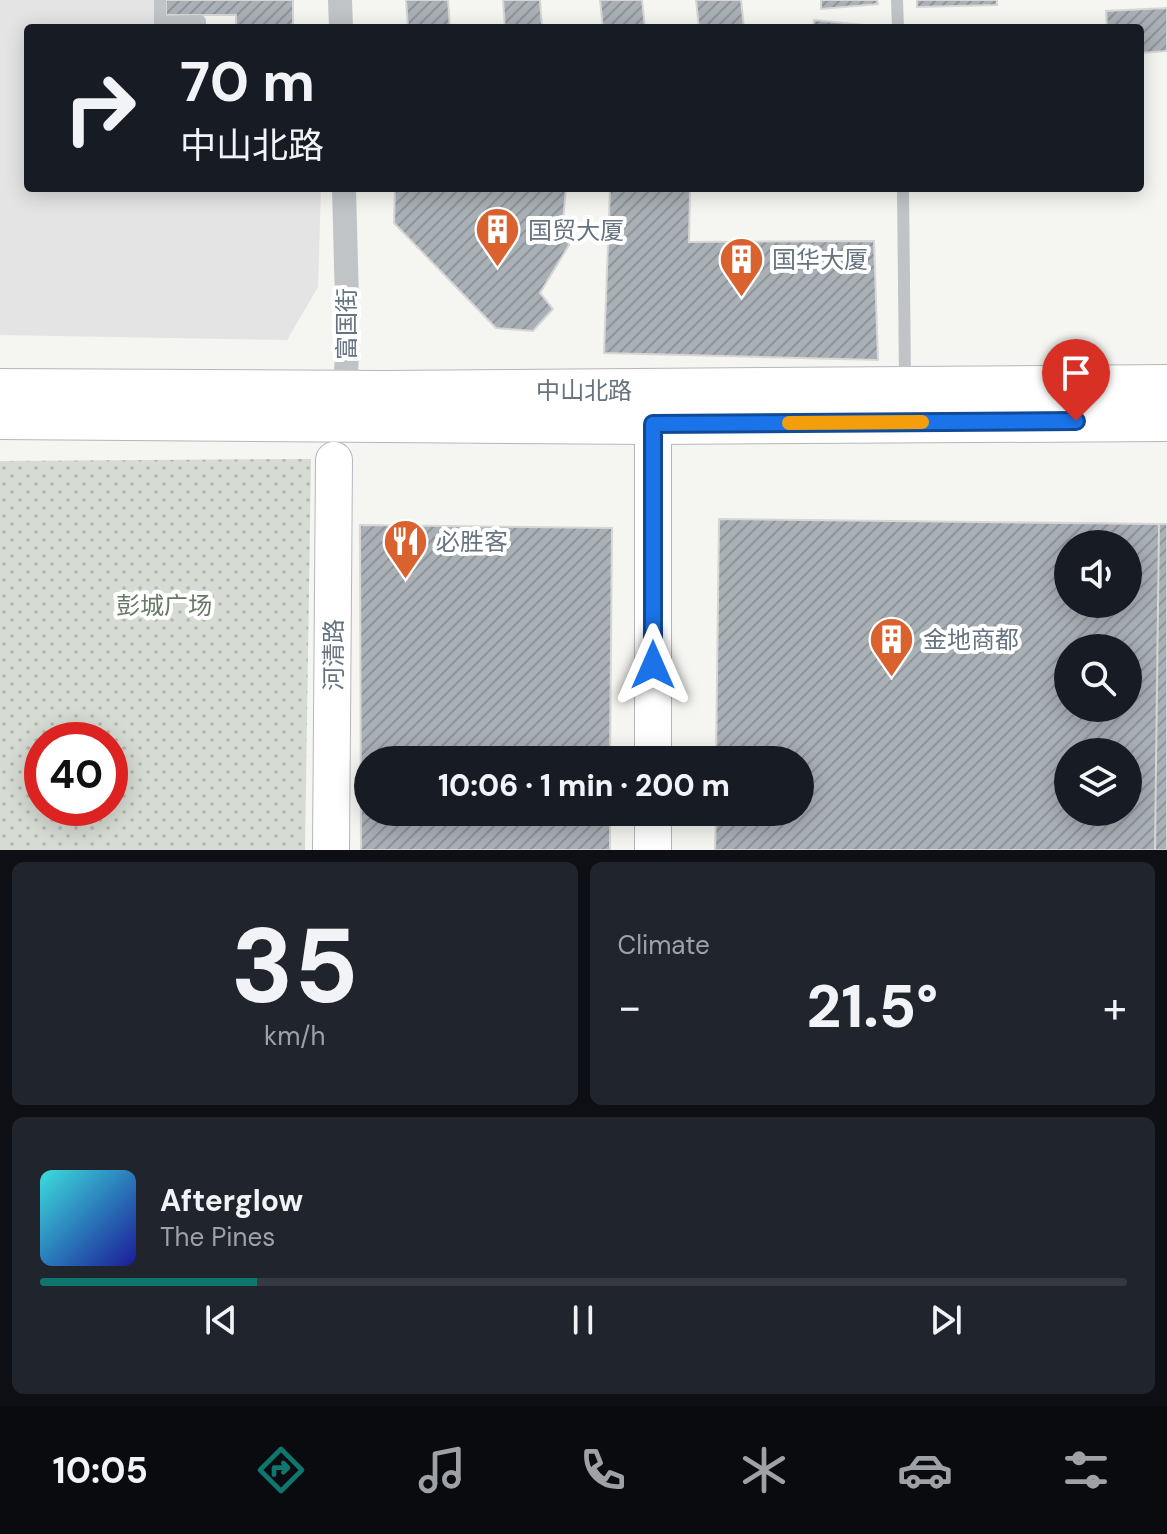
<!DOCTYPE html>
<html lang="en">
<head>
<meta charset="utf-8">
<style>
  :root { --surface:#171b24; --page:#20242c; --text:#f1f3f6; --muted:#9ea1a6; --line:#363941; --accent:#0f766e }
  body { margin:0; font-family:"DM Sans","Noto Sans SC",sans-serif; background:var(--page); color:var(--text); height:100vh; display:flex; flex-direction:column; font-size:30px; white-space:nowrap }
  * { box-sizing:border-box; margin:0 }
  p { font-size:26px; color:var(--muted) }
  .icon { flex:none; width:44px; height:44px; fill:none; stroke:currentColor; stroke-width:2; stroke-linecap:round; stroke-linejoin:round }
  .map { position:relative; height:850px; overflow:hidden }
  .panel { display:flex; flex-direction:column; gap:12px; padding:12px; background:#0d0f14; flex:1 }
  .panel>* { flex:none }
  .top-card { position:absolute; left:24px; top:24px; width:1120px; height:168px; border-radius:8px; box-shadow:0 4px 20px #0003; background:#171b24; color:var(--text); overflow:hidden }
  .fabs { position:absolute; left:1054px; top:530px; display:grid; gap:16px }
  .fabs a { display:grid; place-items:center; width:88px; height:88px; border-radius:50%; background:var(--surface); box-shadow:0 4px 20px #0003; font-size:40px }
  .speed { position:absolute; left:24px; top:722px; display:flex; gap:16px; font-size:40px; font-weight:700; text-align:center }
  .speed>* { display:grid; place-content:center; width:104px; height:104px; border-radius:50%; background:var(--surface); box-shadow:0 4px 20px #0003; line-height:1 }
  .speed .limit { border:12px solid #d22; background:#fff; color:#111 }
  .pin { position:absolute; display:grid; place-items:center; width:68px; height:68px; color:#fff; margin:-82px -34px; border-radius:50% 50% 50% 0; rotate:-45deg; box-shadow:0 0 8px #0007 }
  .pin .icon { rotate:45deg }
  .me { position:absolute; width:88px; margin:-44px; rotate:0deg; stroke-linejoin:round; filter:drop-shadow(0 0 6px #0008) }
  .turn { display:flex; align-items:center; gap:28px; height:168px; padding:0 24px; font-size:36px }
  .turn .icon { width:104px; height:104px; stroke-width:2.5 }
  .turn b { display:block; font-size:56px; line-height:68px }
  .big { font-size:60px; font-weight:800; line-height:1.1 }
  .panel .card { flex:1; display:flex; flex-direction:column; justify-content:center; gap:12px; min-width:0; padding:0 28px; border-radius:12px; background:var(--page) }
  .panel .dial { align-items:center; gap:0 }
  .dial b { font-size:104px; line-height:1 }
  .song { display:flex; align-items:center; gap:24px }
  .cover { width:96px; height:96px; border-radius:12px; background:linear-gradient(135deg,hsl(180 70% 55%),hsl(240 70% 35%)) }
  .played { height:8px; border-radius:4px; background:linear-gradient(90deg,var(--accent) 20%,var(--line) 20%) }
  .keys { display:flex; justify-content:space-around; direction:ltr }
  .heat { display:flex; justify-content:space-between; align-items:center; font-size:44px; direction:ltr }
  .panel .tiles { flex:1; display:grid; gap:12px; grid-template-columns:1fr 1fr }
  .card:last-child { grid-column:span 2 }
  .trip { position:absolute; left:354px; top:746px; width:460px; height:80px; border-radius:40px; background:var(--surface); box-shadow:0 4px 20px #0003; font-weight:800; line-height:80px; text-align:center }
  .tabs { display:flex; height:128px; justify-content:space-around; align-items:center; background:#090b0e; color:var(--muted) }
  .tabs .icon { width:56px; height:56px }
  .tabs .active { color:var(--accent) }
  .tabs b { font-size:36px; color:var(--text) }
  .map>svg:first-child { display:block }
  .built { fill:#e3e4e3 }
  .grass { fill:url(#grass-dots); fill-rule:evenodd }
  .building { fill:url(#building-hatch); stroke:#d6d6d4; stroke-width:2; fill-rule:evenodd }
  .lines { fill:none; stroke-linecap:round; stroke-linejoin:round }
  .secondary-casing { stroke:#b3b7bb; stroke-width:38 }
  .primary-casing { stroke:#b4b7bb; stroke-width:42 }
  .lane { stroke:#c0c4c7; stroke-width:12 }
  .street { stroke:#c0c4c7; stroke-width:24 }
  .secondary { stroke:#fff; stroke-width:36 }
  .primary { stroke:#fff; stroke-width:40 }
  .route-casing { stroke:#114b97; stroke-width:20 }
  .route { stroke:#1a73e8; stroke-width:14 }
  .slow { stroke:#f59e0b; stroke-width:14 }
  .labels { text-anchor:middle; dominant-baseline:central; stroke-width:8; stroke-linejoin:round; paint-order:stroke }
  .poi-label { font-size:24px; fill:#667381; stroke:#fff; text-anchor:start }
  .street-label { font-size:24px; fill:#667381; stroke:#fff }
  .park-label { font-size:24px; fill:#677964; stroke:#fff }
</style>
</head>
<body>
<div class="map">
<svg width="1167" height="850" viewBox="0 0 1167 850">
  <defs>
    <pattern id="grass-dots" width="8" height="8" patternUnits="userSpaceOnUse" patternTransform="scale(2)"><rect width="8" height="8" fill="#d6dcd3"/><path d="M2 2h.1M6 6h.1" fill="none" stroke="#b1b7b1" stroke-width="1.8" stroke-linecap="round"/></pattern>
    <pattern id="building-hatch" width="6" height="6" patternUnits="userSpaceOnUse" patternTransform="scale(2)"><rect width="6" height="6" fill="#aab1b6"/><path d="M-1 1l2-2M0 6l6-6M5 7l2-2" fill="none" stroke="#8e9499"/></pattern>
  </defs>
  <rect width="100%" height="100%" fill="#f5f5f2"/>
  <path class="built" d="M 0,0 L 156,0 L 155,28 L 28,28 L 28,188 L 321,188 L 318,287 L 287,340 L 0,335 Z"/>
  <path class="grass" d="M 311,459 L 305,850 L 0,850 L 0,461 ZM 42,740 L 110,740 L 110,808 L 42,808 Z"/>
  <path class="building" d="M 166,0 L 293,0 L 293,28 L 236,28 L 236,15 L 166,15 Z
    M 406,0 L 448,0 L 450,28 L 408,28 Z
    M 503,0 L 540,0 L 542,28 L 505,28 Z
    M 600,0 L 642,0 L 645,28 L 603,28 Z
    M 696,0 L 741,0 L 744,28 L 699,28 Z
    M 821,0 L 877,0 L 878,4 L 821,9 Z
    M 917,0 L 997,0 L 997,5 L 917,7 Z
    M 1167,8 L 1167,51 L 1140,53 L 1140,28 L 1107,28 L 1106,11 Z
    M 814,20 L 863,25 L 863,28 L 813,28 Z
    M 395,188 L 566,188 L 563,221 L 569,245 L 540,293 L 553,309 L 533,331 L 496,328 L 394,223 Z
    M 610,188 L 690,188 L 689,242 L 874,241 L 878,360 L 604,353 Z
    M 719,519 L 1159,524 L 1155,850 L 715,850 L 716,812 L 800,812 L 800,760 L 716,760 ZM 1068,544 L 1128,544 L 1128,604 L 1068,604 ZM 1068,648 L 1128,648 L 1128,708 L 1068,708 ZM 1068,752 L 1128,752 L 1128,812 L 1068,812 Z
    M 1159,524 L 1167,524 L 1167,850 L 1155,850 Z
    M 360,525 L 612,528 L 610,760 L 368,760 L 368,812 L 610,812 L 610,850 L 361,850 Z"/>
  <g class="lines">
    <defs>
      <path id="secondary" d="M 653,424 L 653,760
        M 653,812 L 653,850
        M 331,850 L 334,460"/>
      <path id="primary" d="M 0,389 L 383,391 L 1167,385
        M 0,419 L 653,424 L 1167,421"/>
    </defs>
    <use href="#secondary" class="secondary-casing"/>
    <use href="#primary" class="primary-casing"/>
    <path class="lane" d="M 160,0 L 160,22 L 200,21 L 200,28
      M 897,0 L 898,28
      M 903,188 L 905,380"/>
    <path class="street" d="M 340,0 L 341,28
      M 344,401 L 348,340 L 344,188"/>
    <use href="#secondary" class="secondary"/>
    <use href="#primary" class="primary"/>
  </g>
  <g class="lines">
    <defs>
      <path id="route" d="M 653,665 L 653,424 L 1076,421"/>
    </defs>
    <use href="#route" class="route-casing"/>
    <use href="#route" class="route"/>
    <path class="slow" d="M 789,423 L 922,422"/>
  </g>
  <defs>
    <symbol id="building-pin" viewBox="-11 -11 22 30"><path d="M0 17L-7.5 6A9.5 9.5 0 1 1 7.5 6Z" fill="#d9622e" stroke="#fff"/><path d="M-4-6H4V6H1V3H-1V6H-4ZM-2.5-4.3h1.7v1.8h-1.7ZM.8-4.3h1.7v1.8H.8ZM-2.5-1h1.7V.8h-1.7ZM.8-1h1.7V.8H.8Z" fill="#fff"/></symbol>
    <symbol id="restaurant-pin" viewBox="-11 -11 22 30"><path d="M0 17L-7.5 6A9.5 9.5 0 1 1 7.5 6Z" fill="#d9622e" stroke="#fff"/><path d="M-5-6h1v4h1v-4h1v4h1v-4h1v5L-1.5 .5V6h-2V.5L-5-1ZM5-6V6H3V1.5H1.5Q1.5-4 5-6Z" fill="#fff"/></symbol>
  </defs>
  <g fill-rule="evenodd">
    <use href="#building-pin" x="472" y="204" width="51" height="69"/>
    <use href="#building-pin" x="716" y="234" width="51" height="69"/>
    <use href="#restaurant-pin" x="380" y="516" width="51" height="69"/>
    <use href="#building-pin" x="866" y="614" width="51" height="69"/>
  </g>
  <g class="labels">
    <g class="poi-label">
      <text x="528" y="230">国贸大厦</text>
      <text x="772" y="259">国华大厦</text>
      <text x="436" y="541">必胜客</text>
      <text x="923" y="639">金地商都</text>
    </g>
    <g class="street-label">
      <text transform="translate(346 324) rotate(-90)">富国街</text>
      <text x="584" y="390">中山北路</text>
      <text transform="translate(333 655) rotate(-90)">河清路</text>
    </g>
    <g class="park-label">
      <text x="164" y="605">彭城广场</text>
    </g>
  </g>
</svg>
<div class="fabs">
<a><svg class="icon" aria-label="sound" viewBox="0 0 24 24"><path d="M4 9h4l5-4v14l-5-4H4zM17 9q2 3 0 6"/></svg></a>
<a><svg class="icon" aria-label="search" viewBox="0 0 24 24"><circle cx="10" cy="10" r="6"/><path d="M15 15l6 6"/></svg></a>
<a><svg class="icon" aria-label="layers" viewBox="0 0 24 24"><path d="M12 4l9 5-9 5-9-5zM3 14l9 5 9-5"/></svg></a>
</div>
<div class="speed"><div class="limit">40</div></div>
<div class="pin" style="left:1076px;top:421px;background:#d93025"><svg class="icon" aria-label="arrive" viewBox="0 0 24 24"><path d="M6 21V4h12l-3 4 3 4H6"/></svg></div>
<svg class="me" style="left:653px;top:665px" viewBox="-20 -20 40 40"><path d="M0-17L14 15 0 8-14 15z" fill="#1a73e8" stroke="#fff" stroke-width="4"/></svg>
<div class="trip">10:06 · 1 min · 200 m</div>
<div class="top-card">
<div class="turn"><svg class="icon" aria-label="right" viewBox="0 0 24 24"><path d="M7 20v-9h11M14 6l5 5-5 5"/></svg><div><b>70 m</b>中山北路</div></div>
</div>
</div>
<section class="panel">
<div class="tiles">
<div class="card dial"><b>35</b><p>km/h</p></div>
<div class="card"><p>Climate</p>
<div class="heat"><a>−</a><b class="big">21.5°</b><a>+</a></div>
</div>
<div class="card">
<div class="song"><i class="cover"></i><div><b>Afterglow</b><p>The Pines</p></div></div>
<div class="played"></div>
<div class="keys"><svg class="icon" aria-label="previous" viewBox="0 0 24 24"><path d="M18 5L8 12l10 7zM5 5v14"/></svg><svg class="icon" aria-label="pause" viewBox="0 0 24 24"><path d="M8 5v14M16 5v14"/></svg><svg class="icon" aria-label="next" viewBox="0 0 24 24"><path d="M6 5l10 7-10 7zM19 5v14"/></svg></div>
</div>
</div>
</section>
<nav class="tabs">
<b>10:05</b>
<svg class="icon active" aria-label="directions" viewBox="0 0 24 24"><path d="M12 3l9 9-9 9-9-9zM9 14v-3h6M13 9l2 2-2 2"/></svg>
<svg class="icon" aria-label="music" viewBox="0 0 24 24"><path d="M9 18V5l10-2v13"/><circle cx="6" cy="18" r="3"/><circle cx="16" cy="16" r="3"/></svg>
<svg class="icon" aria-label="phone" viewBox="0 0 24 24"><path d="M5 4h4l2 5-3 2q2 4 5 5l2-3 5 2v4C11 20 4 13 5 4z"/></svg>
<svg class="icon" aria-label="climate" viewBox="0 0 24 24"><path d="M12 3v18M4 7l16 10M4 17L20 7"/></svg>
<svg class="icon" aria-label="car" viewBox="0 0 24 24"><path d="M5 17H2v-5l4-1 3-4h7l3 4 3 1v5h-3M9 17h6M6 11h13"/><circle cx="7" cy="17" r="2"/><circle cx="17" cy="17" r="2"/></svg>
<svg class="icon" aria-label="filters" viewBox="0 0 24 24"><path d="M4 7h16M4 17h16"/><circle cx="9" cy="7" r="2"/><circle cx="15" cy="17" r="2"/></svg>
</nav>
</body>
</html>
